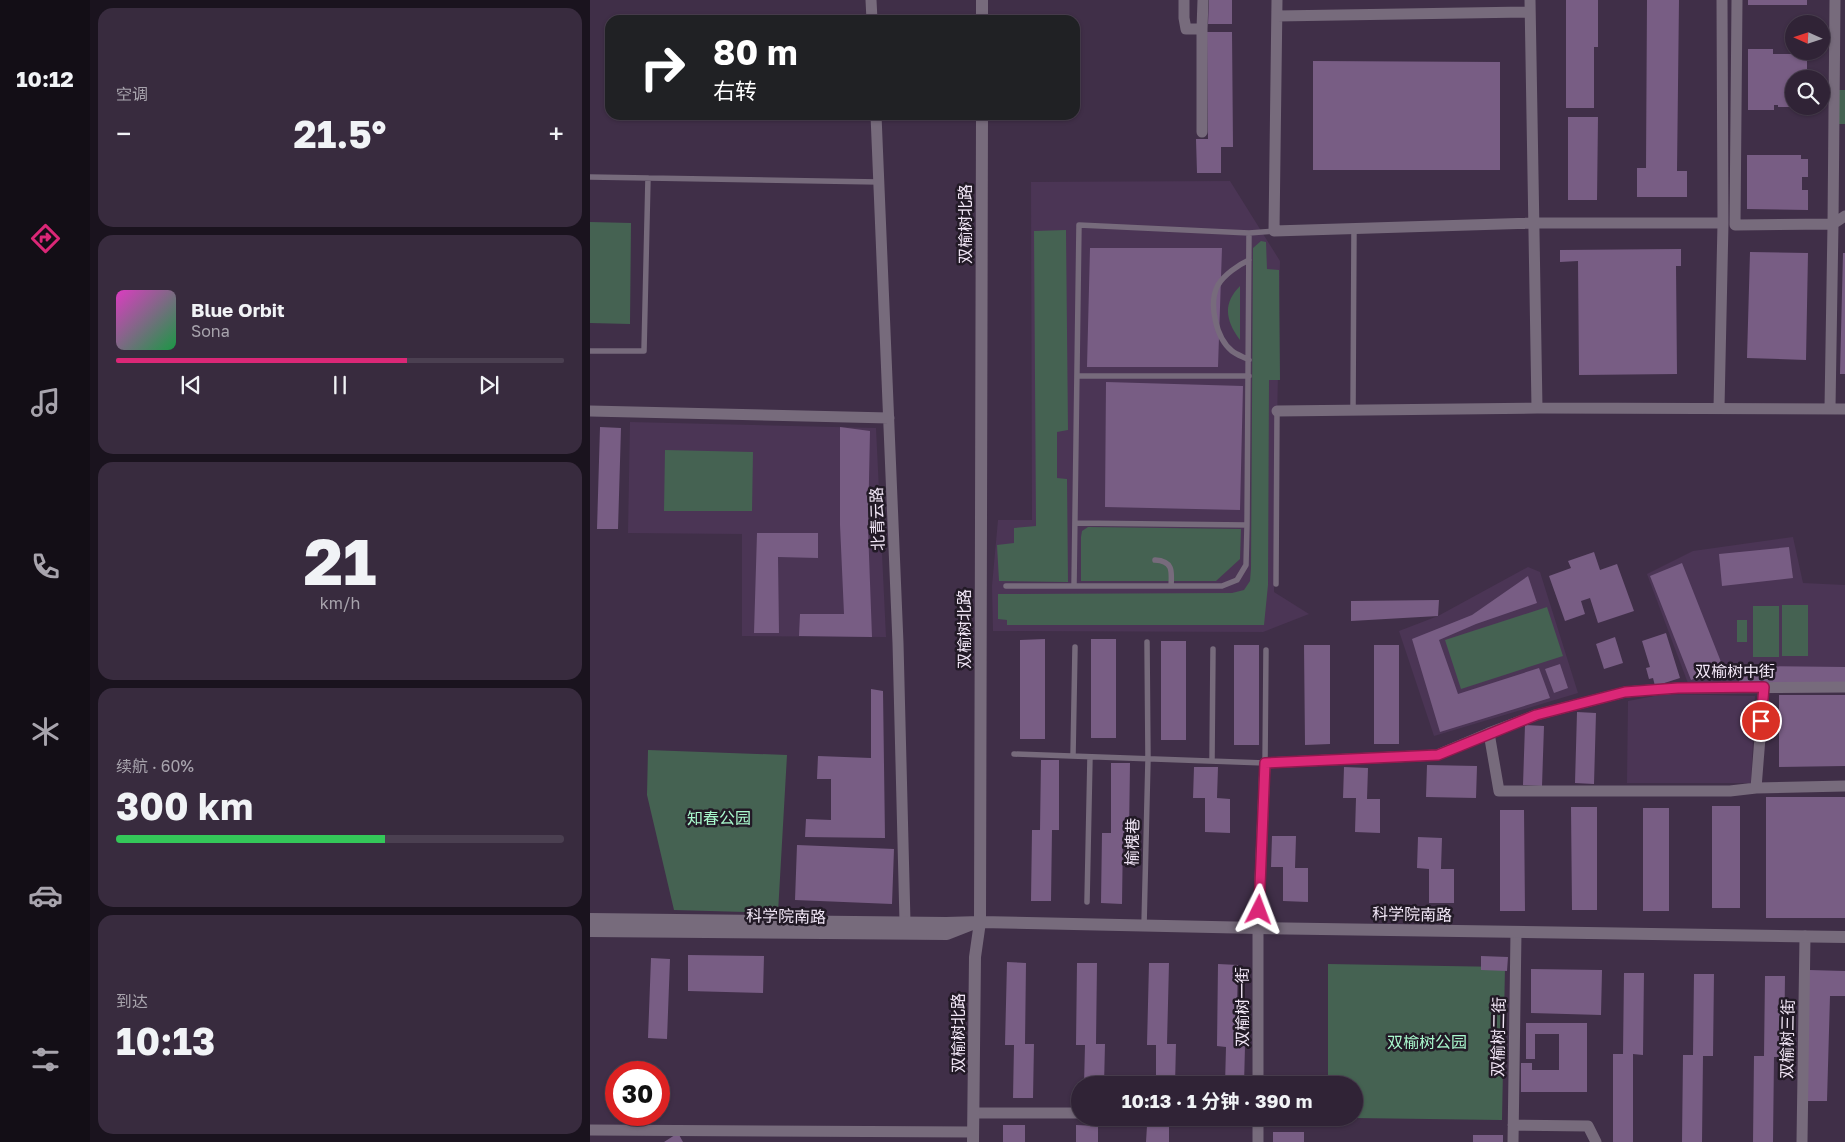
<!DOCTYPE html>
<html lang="zh">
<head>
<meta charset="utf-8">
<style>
  :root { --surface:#302336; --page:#382b3e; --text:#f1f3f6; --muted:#a8a4ad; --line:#4b4051; --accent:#db2777 }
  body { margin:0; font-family:"Golos Text","Noto Sans SC",sans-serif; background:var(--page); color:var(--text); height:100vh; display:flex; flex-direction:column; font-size:19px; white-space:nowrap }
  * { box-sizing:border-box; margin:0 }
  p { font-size:16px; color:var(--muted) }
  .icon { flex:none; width:28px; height:28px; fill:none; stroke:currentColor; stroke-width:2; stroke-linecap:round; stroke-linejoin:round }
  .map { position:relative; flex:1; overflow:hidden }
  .side { display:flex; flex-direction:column; gap:8px; padding:8px; background:#1a131e; width:500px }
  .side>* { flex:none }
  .banner { position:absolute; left:15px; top:15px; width:475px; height:105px; border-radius:15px; box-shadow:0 1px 4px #0004,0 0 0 1px var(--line); background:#202124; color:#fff; overflow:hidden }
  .needle { width:32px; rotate:273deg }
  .buttons { position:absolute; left:1195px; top:15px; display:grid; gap:10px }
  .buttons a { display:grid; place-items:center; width:45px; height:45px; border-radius:50%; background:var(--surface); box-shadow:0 1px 4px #0004,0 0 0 1px var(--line); font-size:25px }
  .speed { position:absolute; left:15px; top:1061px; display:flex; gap:10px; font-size:25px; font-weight:700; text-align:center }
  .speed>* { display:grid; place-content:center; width:65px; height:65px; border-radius:50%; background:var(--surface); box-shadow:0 1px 4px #0004,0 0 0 1px var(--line); line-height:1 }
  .speed .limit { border:8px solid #d22; background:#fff; color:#111 }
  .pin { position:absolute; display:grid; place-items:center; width:42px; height:42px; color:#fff; margin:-21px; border:2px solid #fff; border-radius:50%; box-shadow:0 1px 5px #0007 }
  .me { position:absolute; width:55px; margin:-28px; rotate:3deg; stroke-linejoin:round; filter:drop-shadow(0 0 4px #0008) }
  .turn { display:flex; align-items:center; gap:18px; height:105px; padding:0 25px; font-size:22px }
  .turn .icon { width:65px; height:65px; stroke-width:2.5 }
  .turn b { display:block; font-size:35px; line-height:42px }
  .big { font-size:38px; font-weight:700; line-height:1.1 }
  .side .card { flex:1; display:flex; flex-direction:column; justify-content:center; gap:8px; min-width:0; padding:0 18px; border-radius:15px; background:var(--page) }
  .side .dial { align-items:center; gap:0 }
  .dial b { font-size:65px; line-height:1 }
  .song { display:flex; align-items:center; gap:15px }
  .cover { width:60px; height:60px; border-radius:8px; background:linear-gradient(135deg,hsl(310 70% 55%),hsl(140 70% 35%)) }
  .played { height:5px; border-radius:2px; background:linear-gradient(90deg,var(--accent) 65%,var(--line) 65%) }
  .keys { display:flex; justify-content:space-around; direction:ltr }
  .heat { display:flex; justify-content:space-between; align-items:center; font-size:28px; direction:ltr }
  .charge { height:8px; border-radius:4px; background:linear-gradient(90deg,#34c759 60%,var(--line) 0) }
  .trip { position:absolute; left:481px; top:1076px; width:292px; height:50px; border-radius:25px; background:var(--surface); box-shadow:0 1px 4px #0004,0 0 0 1px var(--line); font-weight:700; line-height:50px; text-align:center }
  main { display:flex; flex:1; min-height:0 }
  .dock { display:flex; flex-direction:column; width:90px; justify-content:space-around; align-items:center; background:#130e16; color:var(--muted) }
  .dock .icon { width:35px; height:35px }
  .dock .active { color:var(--accent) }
  .dock b { font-size:22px; color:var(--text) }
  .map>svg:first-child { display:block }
  .built { fill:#4b3555 }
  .green { fill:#456252 }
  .building { fill:#785d84 }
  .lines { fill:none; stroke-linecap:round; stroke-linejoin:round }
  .service { stroke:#776b7c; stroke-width:5.5 }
  .minor { stroke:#776b7c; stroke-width:11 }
  .tertiary { stroke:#776b7c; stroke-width:12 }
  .route-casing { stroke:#8e194d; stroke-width:12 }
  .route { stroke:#db2777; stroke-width:9 }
  .labels { text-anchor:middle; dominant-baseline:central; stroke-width:5; stroke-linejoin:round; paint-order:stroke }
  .street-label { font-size:16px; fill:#f2e7f7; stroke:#221a26 }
  .park-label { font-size:16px; fill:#a9f9cd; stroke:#221a26 }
</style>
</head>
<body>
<main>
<nav class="dock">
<b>10:12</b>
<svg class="icon active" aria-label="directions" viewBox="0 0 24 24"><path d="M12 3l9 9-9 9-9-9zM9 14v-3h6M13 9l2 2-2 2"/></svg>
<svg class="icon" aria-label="music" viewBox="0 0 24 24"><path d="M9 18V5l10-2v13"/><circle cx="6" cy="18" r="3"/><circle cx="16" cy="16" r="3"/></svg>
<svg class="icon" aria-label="phone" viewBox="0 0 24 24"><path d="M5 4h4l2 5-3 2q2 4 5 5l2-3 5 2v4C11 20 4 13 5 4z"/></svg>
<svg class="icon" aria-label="climate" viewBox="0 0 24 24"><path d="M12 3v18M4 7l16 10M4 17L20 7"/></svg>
<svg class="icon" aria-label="car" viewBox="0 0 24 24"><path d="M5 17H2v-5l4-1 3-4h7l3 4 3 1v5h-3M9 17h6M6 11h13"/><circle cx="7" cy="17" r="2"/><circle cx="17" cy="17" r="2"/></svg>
<svg class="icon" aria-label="filters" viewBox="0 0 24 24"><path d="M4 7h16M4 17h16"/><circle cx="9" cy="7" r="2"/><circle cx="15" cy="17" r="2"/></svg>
</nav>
<section class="side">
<div class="card"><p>空调</p>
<div class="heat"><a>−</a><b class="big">21.5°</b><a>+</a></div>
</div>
<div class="card">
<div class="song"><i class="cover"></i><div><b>Blue Orbit</b><p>Sona</p></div></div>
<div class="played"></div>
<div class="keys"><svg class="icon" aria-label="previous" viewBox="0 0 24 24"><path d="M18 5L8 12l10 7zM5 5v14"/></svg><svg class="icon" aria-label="pause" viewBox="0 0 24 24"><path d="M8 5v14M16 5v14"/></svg><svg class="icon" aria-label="next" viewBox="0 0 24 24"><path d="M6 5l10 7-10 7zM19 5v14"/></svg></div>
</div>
<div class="card dial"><b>21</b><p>km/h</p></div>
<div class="card"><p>续航 · 60%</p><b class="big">300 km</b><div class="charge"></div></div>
<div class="card"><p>到达</p><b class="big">10:13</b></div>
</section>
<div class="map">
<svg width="1255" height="1142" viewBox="0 0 1255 1142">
  <rect width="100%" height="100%" fill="#402f48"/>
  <path class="built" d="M 640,181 L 690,261 L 684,592 L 719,614 L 673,632 L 403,631 L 402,586 L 408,520 L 442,520 L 441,182 Z
    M 40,422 L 286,428 L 296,637 L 152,636 L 152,534 L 38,533 Z
    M 1203,537 L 1213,583 L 1255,585 L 1255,684 L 1099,686 L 1057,574 L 1103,551 Z
    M 938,567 L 950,572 L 988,693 L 844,736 L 809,631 L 848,616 Z
    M 1075,694 L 1165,696 L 1161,783 L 1037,783 L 1038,701 Z"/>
  <path class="green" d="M 1249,90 L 1255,90 L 1255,124 L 1249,124 Z
    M 0,222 L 41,223 L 40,324 L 0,323 Z
    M 476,230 L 478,430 L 467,432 L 467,478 L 477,479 L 478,582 L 409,581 L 407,545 L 424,543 L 424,528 L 446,526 L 444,231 Z
    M 671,241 L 676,242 L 677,269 L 689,270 L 690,380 L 679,380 L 678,585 L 674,625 L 417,625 L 417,620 L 408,619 L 408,594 L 642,593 L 654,590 L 660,581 L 661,568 L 663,248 Z
    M 650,286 L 650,340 C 636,321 632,304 650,286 Z
    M 75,450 L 163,452 L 162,511 L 74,511 Z
    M 498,527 L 651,529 L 650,559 L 626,581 L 491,581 L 491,537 L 492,531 Z
    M 1192,605 L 1218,605 L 1218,656 L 1192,656 Z
    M 1163,606 L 1189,606 L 1189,657 L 1163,657 Z
    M 957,607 L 973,656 L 871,689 L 855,640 Z
    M 1147,620 L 1157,620 L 1157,642 L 1147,642 Z
    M 58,750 L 197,755 L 188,913 L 84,910 L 57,795 Z
    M 738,964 L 915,967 L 912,1120 L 764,1118 L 765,1085 L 738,1085 Z"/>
  <path class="building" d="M 619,0 L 642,0 L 642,24 L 618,24 Z
    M 976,0 L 1008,0 L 1008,47 L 1004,47 L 1004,108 L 976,108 Z
    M 1057,0 L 1089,0 L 1087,171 L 1097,171 L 1097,197 L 1047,197 L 1047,168 L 1056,168 Z
    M 1158,0 L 1217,0 L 1217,5 L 1158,5 Z
    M 617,32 L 642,32 L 643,147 L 631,147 L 631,173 L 607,173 L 606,139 L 618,139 Z
    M 1158,49 L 1183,49 L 1183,54 L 1207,54 L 1207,58 L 1217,58 L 1217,78 L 1204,79 L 1204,107 L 1188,107 L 1188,105 L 1184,105 L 1184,110 L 1158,110 Z
    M 723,61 L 910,62 L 910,170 L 723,170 Z
    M 978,117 L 1008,117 L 1007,200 L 978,200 Z
    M 1157,155 L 1211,155 L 1211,159 L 1218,159 L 1218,177 L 1212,177 L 1212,190 L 1218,190 L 1218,210 L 1157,209 Z
    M 500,248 L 632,248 L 628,367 L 497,367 Z
    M 1091,249 L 1091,266 L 1086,266 L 1087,374 L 989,375 L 988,261 L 970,262 L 970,250 Z
    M 1160,252 L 1218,253 L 1216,360 L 1157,358 Z
    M 1253,253 L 1255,253 L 1255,374 L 1250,374 Z
    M 516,382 L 653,386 L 650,510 L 515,507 Z
    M 10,427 L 31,428 L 28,529 L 7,529 Z
    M 250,427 L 280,431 L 278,528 L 282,637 L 209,636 L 210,614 L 254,614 L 250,525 Z
    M 167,533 L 228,533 L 228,558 L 188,557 L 189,633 L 164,633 Z
    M 1199,547 L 1203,578 L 1132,586 L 1129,554 Z
    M 1004,552 L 1010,570 L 1027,564 L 1044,611 L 1008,623 L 1000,598 L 991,601 L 995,614 L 975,621 L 959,576 L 981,568 L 978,561 Z
    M 1092,563 L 1133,667 L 1101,680 L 1060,576 Z
    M 938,576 L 947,603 L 886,624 L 849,640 L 868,694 L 949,668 L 960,698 L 850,732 L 822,639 L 882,615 Z
    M 849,600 L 848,616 L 761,621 L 761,601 Z
    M 1076,633 L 1090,678 L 1065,686 L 1063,678 L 1059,679 L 1056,668 L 1060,667 L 1052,641 Z
    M 1025,637 L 1033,663 L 1014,669 L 1006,644 Z
    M 455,639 L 455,739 L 430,739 L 430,640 Z
    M 501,639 L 526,639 L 526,738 L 501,738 Z
    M 571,641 L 596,641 L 596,740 L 571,740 Z
    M 644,645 L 669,645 L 669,745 L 644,745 Z
    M 714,645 L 740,645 L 740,744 L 715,745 Z
    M 784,645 L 809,645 L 809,744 L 784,744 Z
    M 970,664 L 978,688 L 964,693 L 955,669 Z
    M 1149,666 L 1255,667 L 1255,682 L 1149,682 Z
    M 281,689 L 293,691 L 295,838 L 215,837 L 216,819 L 241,820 L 241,779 L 227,779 L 228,756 L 281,758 Z
    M 1189,695 L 1255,695 L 1255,766 L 1189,767 Z
    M 987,712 L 1006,713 L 1004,784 L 985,783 Z
    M 935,725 L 954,726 L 952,786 L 933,785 Z
    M 451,760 L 469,760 L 469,830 L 462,830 L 461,901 L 441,901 L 442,830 L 450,830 Z
    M 521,763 L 540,763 L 539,833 L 533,833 L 532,904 L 511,903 L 512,833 L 521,833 Z
    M 837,765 L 887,766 L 886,798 L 836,797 Z
    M 604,767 L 628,767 L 627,798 L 640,799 L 640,833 L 615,832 L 615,798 L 603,798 Z
    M 754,767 L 778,768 L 777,799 L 790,799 L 790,833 L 765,832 L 766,798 L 753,798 Z
    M 1176,797 L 1255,797 L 1255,918 L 1176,918 Z
    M 1122,806 L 1150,806 L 1150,908 L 1122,908 Z
    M 981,807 L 1007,807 L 1007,910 L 982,910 Z
    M 1053,808 L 1079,808 L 1079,911 L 1053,911 Z
    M 910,810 L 934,810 L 935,911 L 910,911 Z
    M 682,836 L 706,836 L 705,868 L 718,868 L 718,902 L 693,901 L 693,867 L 681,867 Z
    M 828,837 L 852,838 L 851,869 L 864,869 L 864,903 L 839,903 L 839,869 L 827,868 Z
    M 207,845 L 304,849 L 302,904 L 205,900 Z
    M 98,955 L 174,956 L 173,993 L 98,991 Z
    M 891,956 L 918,957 L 917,971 L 891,970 Z
    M 61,958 L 80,959 L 77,1039 L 58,1038 Z
    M 417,962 L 436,963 L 435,1044 L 444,1044 L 443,1098 L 423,1098 L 424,1045 L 415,1045 Z
    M 487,963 L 507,963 L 506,1044 L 515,1044 L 514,1085 L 494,1085 L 495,1045 L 486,1045 Z
    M 559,963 L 579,963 L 577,1044 L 586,1044 L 585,1085 L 566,1085 L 566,1045 L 557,1045 Z
    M 628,964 L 648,965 L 646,1046 L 655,1046 L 654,1085 L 635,1085 L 636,1047 L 627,1046 Z
    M 941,969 L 1012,970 L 1011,1015 L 941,1013 Z
    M 1219,970 L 1255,971 L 1255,996 L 1240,996 L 1237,1101 L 1217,1101 Z
    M 1034,973 L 1054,973 L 1053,1055 L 1043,1054 L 1043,1142 L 1023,1142 L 1023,1054 L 1033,1054 Z
    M 1104,974 L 1124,974 L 1123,1056 L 1113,1056 L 1112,1142 L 1092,1142 L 1093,1055 L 1103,1055 Z
    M 1175,976 L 1195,976 L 1194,1057 L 1184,1057 L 1183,1142 L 1163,1142 L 1164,1056 L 1174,1056 Z
    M 936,1023 L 997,1023 L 997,1092 L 931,1092 L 931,1063 L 942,1063 L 942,1070 L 969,1070 L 969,1034 L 945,1034 L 945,1059 L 936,1059 Z
    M 413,1125 L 435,1125 L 435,1142 L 413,1142 Z
    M 486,1125 L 508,1126 L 508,1142 L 486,1142 Z
    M 557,1126 L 579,1126 L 579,1142 L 556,1142 Z
    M 683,1132 L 714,1132 L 714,1142 L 683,1142 Z
    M 88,1133 L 93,1142 L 74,1142 Z
    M 883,1135 L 913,1135 L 913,1142 L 883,1142 Z"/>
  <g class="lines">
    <path class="service" d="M 0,177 L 289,182
      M 659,260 C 648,265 634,275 628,285 C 618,303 626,338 642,351 C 647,355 654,357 659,360
      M 0,351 L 54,351 L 58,178
      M 487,376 L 659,376
      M 763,410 L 764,228
      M 486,523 L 657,525
      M 565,560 C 583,561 582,571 581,586
      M 686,584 L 687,411
      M 416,586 L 632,586 L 647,580 L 656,565 L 657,525 L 659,233
      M 484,586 L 489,225 L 659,233 L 684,231
      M 424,754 L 675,763 L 676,650
      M 483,756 L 485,647
      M 622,761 L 623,649
      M 497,902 L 500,757
      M 554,926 L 558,759 L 557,642"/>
    <path class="minor" d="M 281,0 L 282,20
      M 594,0 L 594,18 L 596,29 L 612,29 L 613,0
      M 687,0 L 684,231 L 942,223 L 1133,223
      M 940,0 L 947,408
      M 1147,0 L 1145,225 L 1243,224 L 1245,0
      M 687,16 L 940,12
      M 286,115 L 308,643 L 315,922
      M 612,132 L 612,29
      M 1129,408 L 1133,223 L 1132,0
      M 1240,408 L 1243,224 L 1255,216
      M 0,411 L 299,418
      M 687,411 L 947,408 L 1255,409
      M 1255,687 L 1088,688 L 1035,692 L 946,715 L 899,733 L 909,791 L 1140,791 L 1166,788 L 1255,786
      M 1166,788 L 1174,687
      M 668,1085 L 668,928 L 675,763 L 847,755 L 899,733
      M 384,1113 L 490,1113
      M 668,1118 L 668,1142
      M 923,1125 L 998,1126 L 1006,1142
      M 0,1130 L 383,1132
      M 923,1142 L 926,932
      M 1212,1142 L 1215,936"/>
    <path class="tertiary" d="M 392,20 L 392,0
      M 0,919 L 356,923 L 390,922 L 668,928 L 1255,937
      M 0,931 L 357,934 L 380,925
      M 383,1142 L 385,957 L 390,922 L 392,115"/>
  </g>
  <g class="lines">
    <defs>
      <path id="route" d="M 669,910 L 675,763 L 848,755 L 946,715 L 1035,692 L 1088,688 L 1174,687 L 1171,721"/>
    </defs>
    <use href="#route" class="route-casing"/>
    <use href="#route" class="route"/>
  </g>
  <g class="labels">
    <g class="street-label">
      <text transform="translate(375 224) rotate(-90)">双榆树北路</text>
      <text transform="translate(287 519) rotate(-92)">北青云路</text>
      <text transform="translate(374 629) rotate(-90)">双榆树北路</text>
      <text x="1145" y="671">双榆树中街</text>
      <text transform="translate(542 842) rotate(-89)">榆槐巷</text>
      <text transform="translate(822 914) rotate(1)">科学院南路</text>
      <text transform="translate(196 916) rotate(1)">科学院南路</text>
      <text transform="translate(652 1007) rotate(-90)">双榆树一街</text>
      <text transform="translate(368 1033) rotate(-90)">双榆树北路</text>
      <text transform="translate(908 1037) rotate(-89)">双榆树二街</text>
      <text transform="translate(1197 1039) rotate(-89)">双榆树三街</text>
    </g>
    <g class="park-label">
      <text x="129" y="818">知春公园</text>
      <text x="837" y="1042">双榆树公园</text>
    </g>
  </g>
</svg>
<div class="buttons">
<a><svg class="needle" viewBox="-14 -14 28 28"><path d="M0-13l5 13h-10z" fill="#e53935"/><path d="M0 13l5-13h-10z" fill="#a8a4ad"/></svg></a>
<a><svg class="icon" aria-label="search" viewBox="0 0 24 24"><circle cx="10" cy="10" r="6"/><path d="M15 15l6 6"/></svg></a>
</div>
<div class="speed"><div class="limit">30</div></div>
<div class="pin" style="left:1171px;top:721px;background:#d93025"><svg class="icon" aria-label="arrive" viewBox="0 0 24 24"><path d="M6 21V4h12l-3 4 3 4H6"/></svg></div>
<svg class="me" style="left:669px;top:910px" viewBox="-20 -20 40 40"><path d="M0-17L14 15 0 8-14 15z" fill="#db2777" stroke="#fff" stroke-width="4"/></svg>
<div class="trip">10:13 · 1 分钟 · 390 m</div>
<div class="banner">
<div class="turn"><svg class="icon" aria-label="right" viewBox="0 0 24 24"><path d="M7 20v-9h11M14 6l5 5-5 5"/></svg><div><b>80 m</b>右转</div></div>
</div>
</div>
</main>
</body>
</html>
